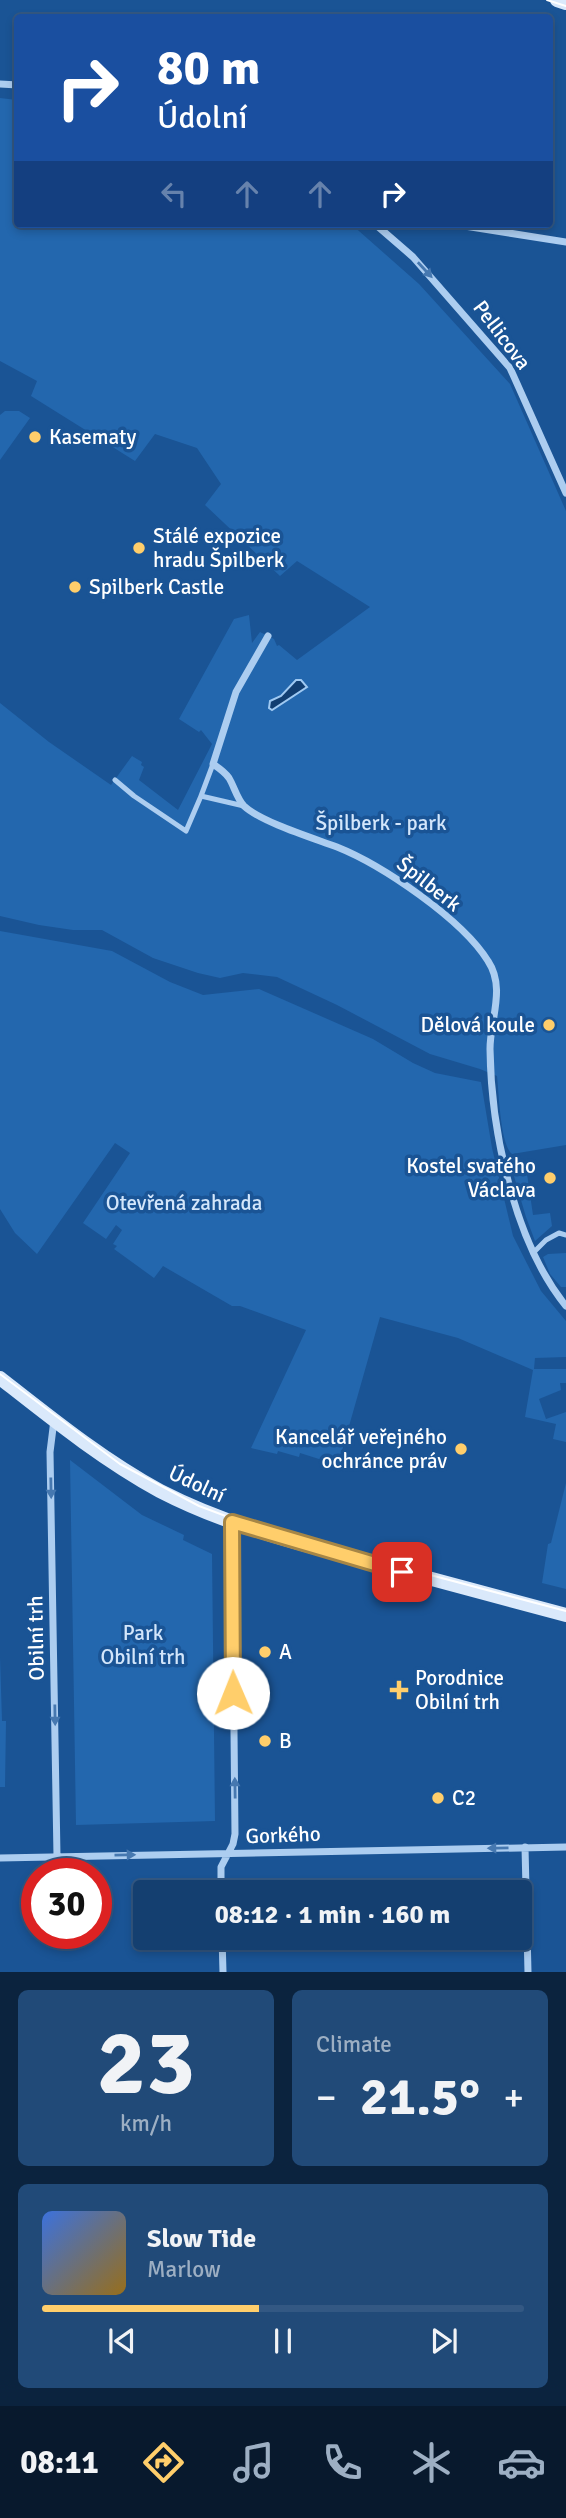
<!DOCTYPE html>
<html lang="en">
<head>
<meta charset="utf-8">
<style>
  :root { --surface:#143f70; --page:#214a78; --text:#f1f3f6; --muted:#9dafc3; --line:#335883; --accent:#ffce6b }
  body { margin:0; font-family:Signika,sans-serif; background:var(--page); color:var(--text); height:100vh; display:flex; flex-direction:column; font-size:26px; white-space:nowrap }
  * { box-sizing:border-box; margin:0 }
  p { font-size:23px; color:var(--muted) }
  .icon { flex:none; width:38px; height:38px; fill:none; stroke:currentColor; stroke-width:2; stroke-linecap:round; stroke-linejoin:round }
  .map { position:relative; height:1972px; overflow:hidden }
  .details { display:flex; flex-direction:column; gap:18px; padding:18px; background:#0b233e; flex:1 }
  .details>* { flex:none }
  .guide { position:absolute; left:14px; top:14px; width:539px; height:214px; border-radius:7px; box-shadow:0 4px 10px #0003,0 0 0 2px var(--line); background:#1a4fa0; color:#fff; overflow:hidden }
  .speed { position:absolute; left:21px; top:1858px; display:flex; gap:14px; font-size:35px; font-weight:700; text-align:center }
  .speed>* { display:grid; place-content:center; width:91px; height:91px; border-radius:50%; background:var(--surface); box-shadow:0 4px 10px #0003,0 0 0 2px var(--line); line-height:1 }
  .speed .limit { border:10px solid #d22; background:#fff; color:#111 }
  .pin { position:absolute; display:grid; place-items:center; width:60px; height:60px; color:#fff; margin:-30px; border-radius:14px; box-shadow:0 4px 10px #0006 }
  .me { position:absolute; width:77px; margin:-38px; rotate:359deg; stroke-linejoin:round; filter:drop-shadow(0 0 5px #0008) }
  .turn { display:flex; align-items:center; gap:24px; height:147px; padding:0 28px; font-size:32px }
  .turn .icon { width:91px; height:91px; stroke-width:2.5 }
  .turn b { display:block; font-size:49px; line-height:60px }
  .lanes { display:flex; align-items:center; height:66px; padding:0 28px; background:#0003; justify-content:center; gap:35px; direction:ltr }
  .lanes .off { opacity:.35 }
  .big { font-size:52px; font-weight:700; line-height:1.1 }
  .details .card { flex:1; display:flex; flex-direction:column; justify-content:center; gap:10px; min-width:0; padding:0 24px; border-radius:10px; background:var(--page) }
  .details .dial { align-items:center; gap:0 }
  .dial b { font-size:91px; line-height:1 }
  .song { display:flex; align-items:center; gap:21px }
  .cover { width:84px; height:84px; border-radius:10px; background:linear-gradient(135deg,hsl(220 70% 55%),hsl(40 70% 35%)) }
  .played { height:7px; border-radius:4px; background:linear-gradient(90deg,var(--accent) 45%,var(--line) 45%) }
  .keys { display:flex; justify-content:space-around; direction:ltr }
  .heat { display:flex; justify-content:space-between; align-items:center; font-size:38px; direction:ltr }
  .details .tiles { flex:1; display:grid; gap:18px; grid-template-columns:1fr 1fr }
  .card:last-child { grid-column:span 2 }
  .trip { position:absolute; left:133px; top:1880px; width:399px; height:70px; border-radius:7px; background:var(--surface); box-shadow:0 4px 10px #0003,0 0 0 2px var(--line); font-weight:700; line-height:70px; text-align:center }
  .dock { display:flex; height:112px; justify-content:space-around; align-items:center; background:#08192d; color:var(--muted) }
  .dock .icon { width:49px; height:49px }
  .dock .selected { color:var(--accent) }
  .dock b { font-size:32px; color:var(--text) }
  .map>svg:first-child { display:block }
  .green { fill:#2367ae }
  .water { fill:#113e72; stroke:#9fc9f2; stroke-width:2 }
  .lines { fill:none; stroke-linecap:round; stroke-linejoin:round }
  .lane { stroke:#accdf0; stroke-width:5 }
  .street { stroke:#accdf0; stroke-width:7 }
  .secondary { stroke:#dae9fb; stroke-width:14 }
  .tram { stroke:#fff; stroke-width:2 }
  .oneway { fill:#4678b0 }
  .route-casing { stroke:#a68646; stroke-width:18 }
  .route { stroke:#ffce6b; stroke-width:12 }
  .poi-dot { fill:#ffce6b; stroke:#1a5495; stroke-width:2.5 }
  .labels { text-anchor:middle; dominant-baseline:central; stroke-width:7; stroke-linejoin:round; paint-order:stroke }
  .street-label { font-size:21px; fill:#fff; stroke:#1a5495 }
  .poi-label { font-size:21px; fill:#fff; stroke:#1a5495; text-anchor:start }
  .park-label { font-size:21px; fill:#d3e6fb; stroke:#1a5495 }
</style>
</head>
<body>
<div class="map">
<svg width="566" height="1972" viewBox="0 0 566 1972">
  <rect width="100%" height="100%" fill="#1a5495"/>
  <path class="green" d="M 0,98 L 17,100 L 18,224 L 351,224 L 419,284 L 510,384 L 566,511 L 566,1145 L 512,1154 C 500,1144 499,1093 497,1076 L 480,1069 L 430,1054 L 337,1005 L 277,977 L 243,973 L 220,978 L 198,973 L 153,958 L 102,930 L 73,930 L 39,925 L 0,916 L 0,703 L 49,742 L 111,785 L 132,756 L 142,762 L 141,765 L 144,767 L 139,780 L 178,810 L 212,744 L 201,730 L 199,732 L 179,719 L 234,619 L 249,615 L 252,643 L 260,632 L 274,639 L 277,646 L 279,645 L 297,660 L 370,607 L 297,561 L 280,576 L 205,505 L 221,484 L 197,448 L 155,434 L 135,461 L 31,396 L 37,381 L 0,361 Z
    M 5,411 L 19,411 L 30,418 L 0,460 L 0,415 Z
    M 0,931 L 112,951 L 170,982 L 203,995 L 259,989 L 373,1039 L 413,1063 L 435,1073 L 481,1082 L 492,1148 L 513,1236 L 541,1291 L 566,1321 L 566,1357 L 535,1358 L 534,1369 L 566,1369 L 566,1383 L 560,1383 L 561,1390 L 539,1399 L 546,1419 L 566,1412 L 566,1442 L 553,1439 L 556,1424 L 525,1417 L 533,1370 L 458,1338 L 380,1317 L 338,1465 L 300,1453 L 299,1457 L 278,1451 L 277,1454 L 251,1448 L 306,1330 L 240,1306 L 232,1306 L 163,1266 L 154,1278 L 114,1249 L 117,1246 L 113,1244 L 122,1230 L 116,1225 L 106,1239 L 83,1223 L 130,1153 L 115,1143 L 37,1254 L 15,1233 L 0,1209 Z
    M 525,1160 L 533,1215 L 550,1213 L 552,1226 L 535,1241 L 526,1217 L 511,1166 L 513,1162 Z
    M 566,1253 L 566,1287 L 561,1287 L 550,1274 L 543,1257 L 548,1254 Z
    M 70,1460 L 142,1515 L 184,1535 L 183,1540 L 212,1554 L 215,1821 L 76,1825 Z
    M 566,1483 L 566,1589 L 542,1583 L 548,1544 L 551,1543 Z
    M 0,1657 L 2,1721 L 6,1721 L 5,1787 L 0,1787 Z"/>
  <path class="water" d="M 296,680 L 301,680 L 307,687 L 272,710 L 269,708 L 270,701 L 281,696 Z"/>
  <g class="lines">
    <path class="lane" d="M 115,780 L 134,796 L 186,831 L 201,796 L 244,806
      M 201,796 L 213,764
      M 533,1253 L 546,1240 L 559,1233 L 566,1235"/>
    <path class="street" d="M 0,84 L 18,85
      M 375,224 L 413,257 L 510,368 L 566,493
      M 452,224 L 566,242
      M 268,636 L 236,692 L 213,764 C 219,768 225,772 229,778 C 234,786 237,799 244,806 C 261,822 313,838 337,847 C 382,865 462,919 488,961 C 506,988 490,1020 490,1049 C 491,1130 514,1242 566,1306
      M 54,1420 L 50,1452 L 57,1856
      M 525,1847 L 528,1972
      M 0,1858 L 566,1847
      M 221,1892 L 221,1867 L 233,1844 L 235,1834 L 232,1522
      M 222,1937 L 223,1972"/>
    <path class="secondary" d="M 557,0 L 566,3
      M 0,1378 C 51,1418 103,1460 160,1491 C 220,1522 285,1540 350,1557 C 422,1577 494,1596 566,1615"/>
    <path class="tram" d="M 547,0 L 566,6
      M 0,1374 L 120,1464 L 199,1506 L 247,1524 L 295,1539 L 566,1611"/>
  </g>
  <defs><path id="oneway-solid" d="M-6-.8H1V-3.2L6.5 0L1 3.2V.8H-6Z" transform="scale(1.75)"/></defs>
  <g class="oneway">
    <use href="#oneway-solid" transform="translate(425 270) rotate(47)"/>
    <use href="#oneway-solid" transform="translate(51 1488) rotate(89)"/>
    <use href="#oneway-solid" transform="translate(55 1715) rotate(89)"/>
    <use href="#oneway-solid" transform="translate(235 1788) rotate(-91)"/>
    <use href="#oneway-solid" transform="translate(498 1848) rotate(179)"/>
    <use href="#oneway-solid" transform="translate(125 1855) rotate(-1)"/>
  </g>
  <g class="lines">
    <defs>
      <path id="route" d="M 233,1693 L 232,1522 L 402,1572"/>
    </defs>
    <use href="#route" class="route-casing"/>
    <use href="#route" class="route"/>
  </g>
  <g class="poi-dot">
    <circle cx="35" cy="437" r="7"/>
    <circle cx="139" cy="548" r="7"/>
    <circle cx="75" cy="587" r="7"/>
    <circle cx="549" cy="1025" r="7"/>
    <circle cx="550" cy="1178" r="7"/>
    <circle cx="461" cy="1449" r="7"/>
    <circle cx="265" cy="1652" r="7"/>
    <path d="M395.5 1679.5h7v7h7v7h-7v7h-7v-7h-7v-7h7z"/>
    <circle cx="265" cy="1741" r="7"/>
    <circle cx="438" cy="1798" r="7"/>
  </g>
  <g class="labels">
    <g class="street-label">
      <text transform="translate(502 335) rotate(53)">Pellicova</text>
      <text transform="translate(429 884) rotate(38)">Špilberk</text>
      <text transform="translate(197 1484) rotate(25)">Údolní</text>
      <text transform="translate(36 1638) rotate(-91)">Obilní trh</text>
      <text transform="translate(283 1835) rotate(-2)">Gorkého</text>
    </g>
    <g class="poi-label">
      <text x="49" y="437">Kasematy</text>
      <text x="153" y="536">Stálé expozice<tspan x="153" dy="24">hradu Špilberk</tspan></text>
      <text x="89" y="587">Spilberk Castle</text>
      <text x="535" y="1025" text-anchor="end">Dělová koule</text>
      <text x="536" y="1166" text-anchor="end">Kostel svatého<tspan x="536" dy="24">Václava</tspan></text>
      <text x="447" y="1437" text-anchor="end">Kancelář veřejného<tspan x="447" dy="24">ochránce práv</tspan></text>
      <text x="279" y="1652">A</text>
      <text x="415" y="1678">Porodnice<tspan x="415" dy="24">Obilní trh</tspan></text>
      <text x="279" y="1741">B</text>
      <text x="452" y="1798">C2</text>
    </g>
    <g class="park-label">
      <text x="381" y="823">Špilberk - park</text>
      <text x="184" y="1203">Otevřená zahrada</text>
      <text x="143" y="1633">Park<tspan x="143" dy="24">Obilní trh</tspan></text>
    </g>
  </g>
</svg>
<div class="speed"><div class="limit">30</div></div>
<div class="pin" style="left:402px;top:1572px;background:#d93025"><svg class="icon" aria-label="arrive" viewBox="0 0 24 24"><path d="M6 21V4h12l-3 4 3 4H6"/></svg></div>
<svg class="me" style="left:233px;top:1693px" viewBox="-20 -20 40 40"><circle r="19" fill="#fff"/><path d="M0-13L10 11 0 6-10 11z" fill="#ffce6b"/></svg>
<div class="trip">08:12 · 1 min · 160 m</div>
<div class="guide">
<div class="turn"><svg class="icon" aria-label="right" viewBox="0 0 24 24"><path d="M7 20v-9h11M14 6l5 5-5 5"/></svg><div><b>80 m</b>Údolní</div></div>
<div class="lanes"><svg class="icon off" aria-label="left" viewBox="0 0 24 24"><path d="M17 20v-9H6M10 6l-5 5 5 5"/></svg><svg class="icon off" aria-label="ahead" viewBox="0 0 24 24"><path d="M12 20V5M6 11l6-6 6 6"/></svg><svg class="icon off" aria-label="ahead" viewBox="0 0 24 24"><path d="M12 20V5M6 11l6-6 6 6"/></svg><svg class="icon" aria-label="right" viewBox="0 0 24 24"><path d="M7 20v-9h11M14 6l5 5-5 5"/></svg></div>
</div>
</div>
<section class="details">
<div class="tiles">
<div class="card dial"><b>23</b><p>km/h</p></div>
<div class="card"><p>Climate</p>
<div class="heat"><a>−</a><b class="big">21.5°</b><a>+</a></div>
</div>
<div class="card">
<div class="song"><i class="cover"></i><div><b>Slow Tide</b><p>Marlow</p></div></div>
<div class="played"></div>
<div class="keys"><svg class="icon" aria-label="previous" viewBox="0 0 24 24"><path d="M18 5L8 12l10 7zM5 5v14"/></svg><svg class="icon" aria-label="pause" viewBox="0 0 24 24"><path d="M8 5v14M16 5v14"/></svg><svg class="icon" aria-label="next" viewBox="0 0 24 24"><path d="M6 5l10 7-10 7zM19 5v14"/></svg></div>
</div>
</div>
</section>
<nav class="dock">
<b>08:11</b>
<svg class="icon selected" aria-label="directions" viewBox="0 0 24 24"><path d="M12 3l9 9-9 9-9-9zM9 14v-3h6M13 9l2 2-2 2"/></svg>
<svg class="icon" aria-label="music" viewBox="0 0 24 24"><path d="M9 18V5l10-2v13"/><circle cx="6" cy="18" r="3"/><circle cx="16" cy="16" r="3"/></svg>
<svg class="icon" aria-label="phone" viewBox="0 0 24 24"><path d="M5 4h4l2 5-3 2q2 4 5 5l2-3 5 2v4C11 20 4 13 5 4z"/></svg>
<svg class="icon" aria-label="climate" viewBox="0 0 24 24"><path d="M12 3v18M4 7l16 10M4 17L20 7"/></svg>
<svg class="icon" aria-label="car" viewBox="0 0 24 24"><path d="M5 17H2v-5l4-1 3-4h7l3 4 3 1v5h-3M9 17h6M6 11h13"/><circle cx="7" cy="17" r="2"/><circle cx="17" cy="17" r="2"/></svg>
</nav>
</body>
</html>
